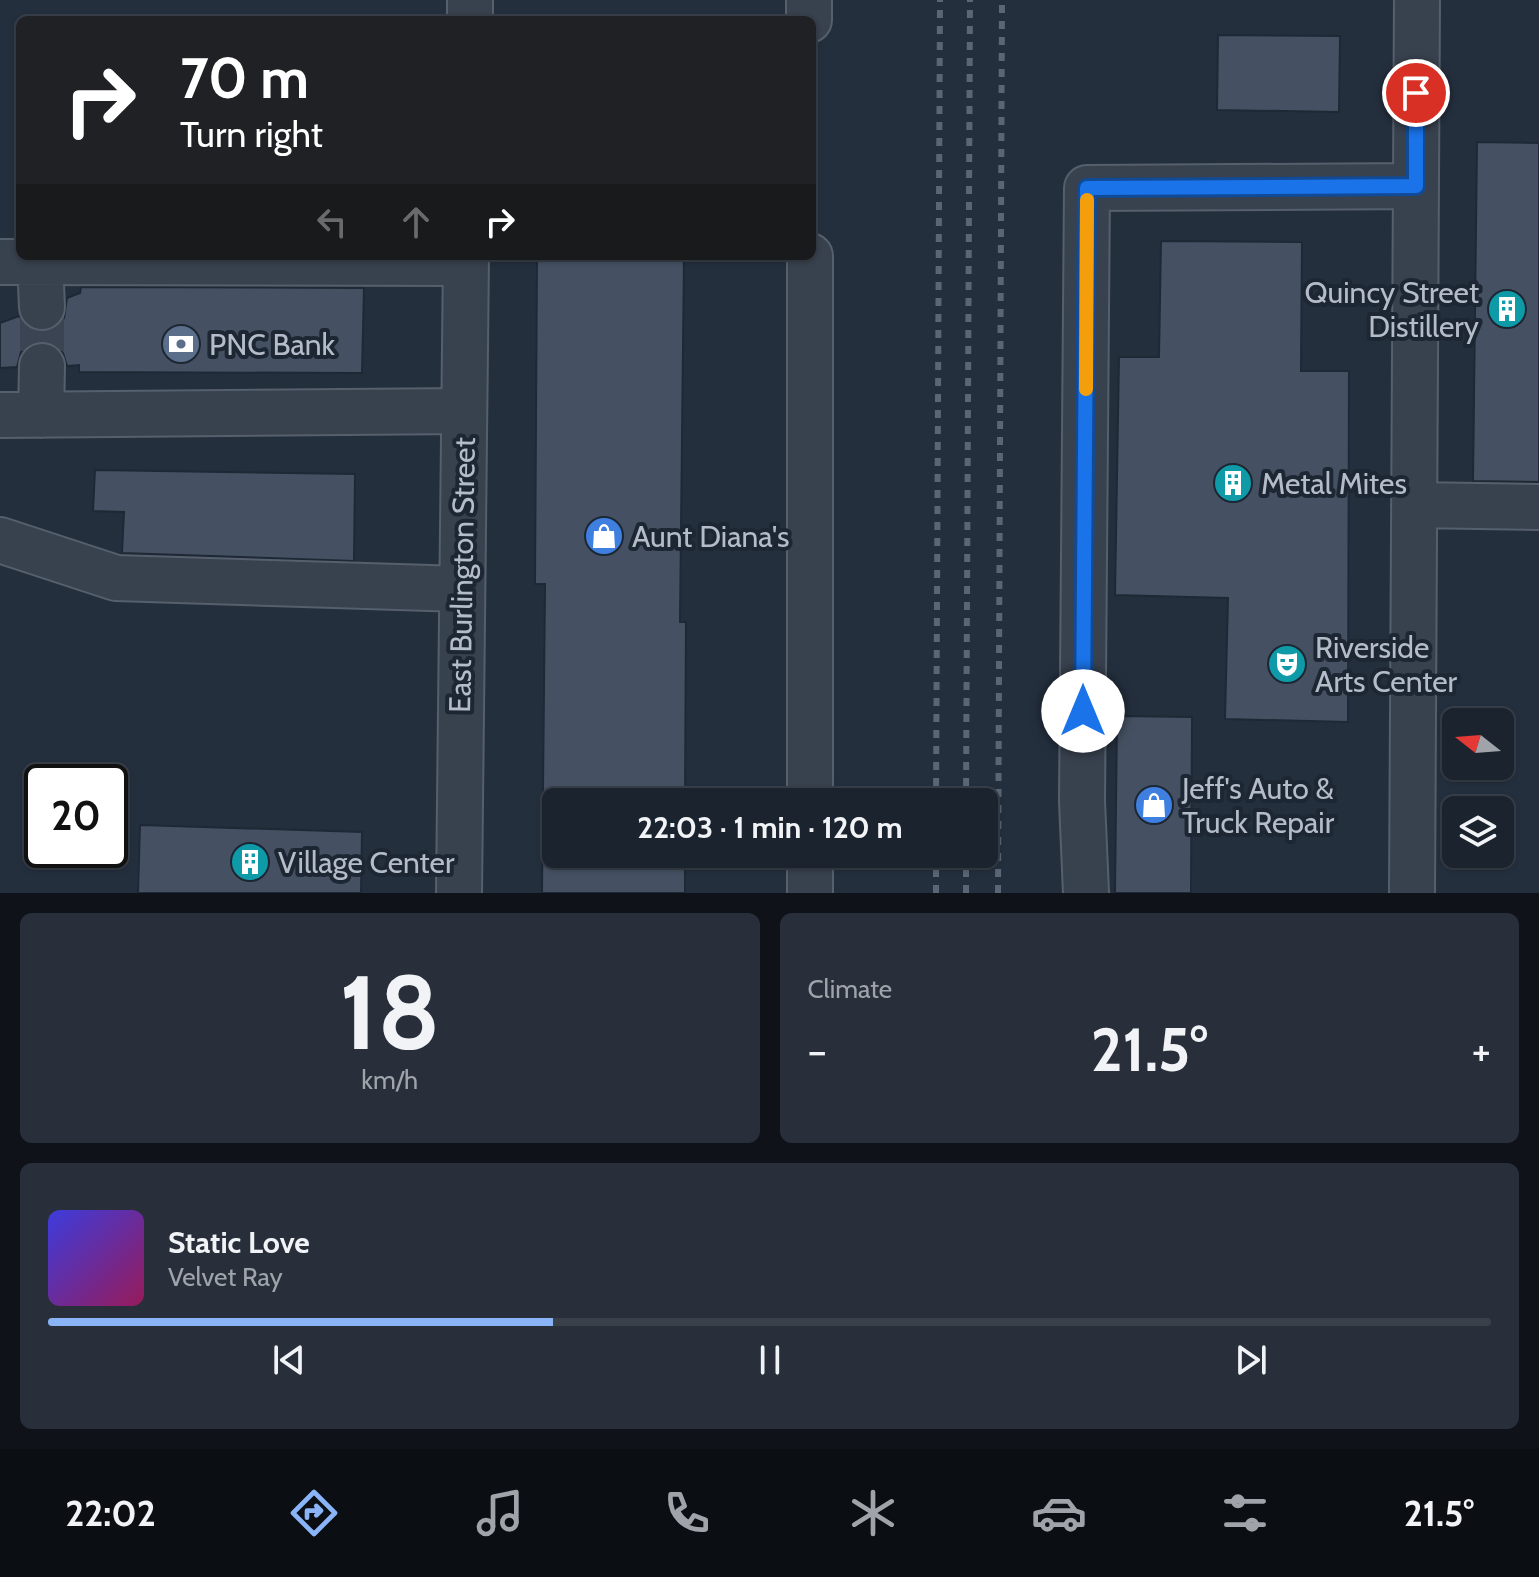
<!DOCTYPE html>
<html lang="en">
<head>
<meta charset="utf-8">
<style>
  :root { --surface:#1b232e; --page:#282f3a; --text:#f1f3f6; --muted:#a0a4aa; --line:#39404a; --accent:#8ab4f8 }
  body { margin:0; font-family:Cabin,sans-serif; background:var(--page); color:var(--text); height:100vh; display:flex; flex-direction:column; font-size:30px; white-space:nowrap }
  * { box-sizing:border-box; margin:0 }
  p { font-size:26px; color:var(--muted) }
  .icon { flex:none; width:44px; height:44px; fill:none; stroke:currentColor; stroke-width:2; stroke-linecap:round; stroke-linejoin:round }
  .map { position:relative; height:893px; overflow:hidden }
  .side { display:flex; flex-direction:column; gap:20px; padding:20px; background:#0f1319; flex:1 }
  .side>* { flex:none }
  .banner { position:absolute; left:16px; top:16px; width:800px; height:244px; border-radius:12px; box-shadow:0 2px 6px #0004,0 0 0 2px var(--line); background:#202124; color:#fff; overflow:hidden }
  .needle { width:52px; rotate:287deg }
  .controls { position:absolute; left:1442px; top:708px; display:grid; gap:16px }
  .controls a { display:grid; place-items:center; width:72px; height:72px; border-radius:12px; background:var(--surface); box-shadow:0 2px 6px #0004,0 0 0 2px var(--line); font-size:40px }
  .speed { position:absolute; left:24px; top:764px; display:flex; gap:16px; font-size:40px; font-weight:700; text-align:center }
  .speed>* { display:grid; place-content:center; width:104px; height:104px; border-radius:50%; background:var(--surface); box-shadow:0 2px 6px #0004,0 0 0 2px var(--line); line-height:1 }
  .speed .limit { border:4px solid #111; border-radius:12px; background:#fff; color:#111 }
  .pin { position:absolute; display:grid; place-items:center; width:68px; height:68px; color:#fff; margin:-34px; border:4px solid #fff; border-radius:50%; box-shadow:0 2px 8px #0007 }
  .me { position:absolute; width:88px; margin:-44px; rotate:0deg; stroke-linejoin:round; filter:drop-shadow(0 0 6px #0008) }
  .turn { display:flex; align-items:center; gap:28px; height:168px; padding:0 32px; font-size:36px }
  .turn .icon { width:104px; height:104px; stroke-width:2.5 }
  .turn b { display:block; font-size:56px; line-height:68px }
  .lanes { display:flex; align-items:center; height:76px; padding:0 32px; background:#0003; justify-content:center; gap:40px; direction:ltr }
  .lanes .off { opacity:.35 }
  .big { font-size:60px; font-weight:700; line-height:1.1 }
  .side .tile { flex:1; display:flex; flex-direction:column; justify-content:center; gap:12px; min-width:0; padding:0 28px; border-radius:12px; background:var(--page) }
  .side .dial { align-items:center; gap:0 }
  .dial b { font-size:104px; line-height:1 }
  .song { display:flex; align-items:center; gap:24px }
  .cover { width:96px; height:96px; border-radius:12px; background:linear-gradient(135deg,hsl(240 70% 55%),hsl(330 70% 35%)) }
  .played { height:8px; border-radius:4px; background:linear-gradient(90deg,var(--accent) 35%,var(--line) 35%) }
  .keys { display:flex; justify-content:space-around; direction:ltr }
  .heat { display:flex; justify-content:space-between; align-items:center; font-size:44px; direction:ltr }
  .side .tiles { flex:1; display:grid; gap:20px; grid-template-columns:1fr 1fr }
  .tile:last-child { grid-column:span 2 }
  .trip { position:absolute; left:542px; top:788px; width:456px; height:80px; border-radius:12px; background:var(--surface); box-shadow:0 2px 6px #0004,0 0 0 2px var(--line); font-weight:700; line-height:80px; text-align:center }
  .tabs { display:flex; height:128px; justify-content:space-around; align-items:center; background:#0b0e12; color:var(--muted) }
  .tabs .icon { width:56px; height:56px }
  .tabs .active { color:var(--accent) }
  .tabs b { font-size:36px; color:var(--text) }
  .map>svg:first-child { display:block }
  .building { fill:#455162; stroke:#1f2835; stroke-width:2 }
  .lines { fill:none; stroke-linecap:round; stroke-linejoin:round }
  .minor-tunnel { stroke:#3a4453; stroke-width:44; stroke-dasharray:44 22; stroke-linecap:butt }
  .minor-casing { stroke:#565f6c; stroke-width:48 }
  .minor { stroke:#38414e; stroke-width:44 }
  .rail { stroke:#5a6575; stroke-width:6; stroke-dasharray:8 8; stroke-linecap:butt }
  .route-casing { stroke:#114b97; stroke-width:20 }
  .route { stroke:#1a73e8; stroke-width:14 }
  .slow { stroke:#f59e0b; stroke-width:14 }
  .labels { text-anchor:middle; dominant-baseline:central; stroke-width:8; stroke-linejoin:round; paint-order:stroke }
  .poi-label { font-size:30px; fill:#b4bcc9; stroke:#1d2633; text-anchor:start }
  .street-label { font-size:30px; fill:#b4bcc9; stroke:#1d2633 }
</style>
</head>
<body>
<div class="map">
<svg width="1539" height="893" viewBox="0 0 1539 893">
  <rect width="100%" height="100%" fill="#242f3e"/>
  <path class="building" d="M 1218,35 L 1340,36 L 1339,112 L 1217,110 Z
    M 1477,142 L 1539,143 L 1539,482 L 1473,481 Z
    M 1161,241 L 1302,242 L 1301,371 L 1349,371 L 1348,722 L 1225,719 L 1228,598 L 1115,595 L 1119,357 L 1159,357 Z
    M 537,256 L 684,256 L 680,622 L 686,622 L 685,802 L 556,802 L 556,854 L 685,854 L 685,893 L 542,893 L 545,584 L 535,584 Z
    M 81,287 L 364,288 L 362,373 L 79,372 L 79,365 L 67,366 L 63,353 L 56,345 L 43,341 L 31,344 L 21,352 L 17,367 L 0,368 L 0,323 L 19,316 L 31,329 L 44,332 L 55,328 L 64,318 L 67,298 L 80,293 Z
    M 95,470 L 355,474 L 354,561 L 122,553 L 124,512 L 93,511 Z
    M 1117,716 L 1192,717 L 1191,893 L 1115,893 Z
    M 140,825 L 362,832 L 361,893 L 138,893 Z"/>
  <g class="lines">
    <path class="minor-tunnel" d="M 42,307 L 42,366"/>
    <defs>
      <path id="minor" d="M 809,0 L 809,20
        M 470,20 L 470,0
        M 810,256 L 810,802
        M 0,262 L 466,263
        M 40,262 L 42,307
        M 0,415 L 464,411
        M 41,415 L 42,366
        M 1414,505 L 1539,507
        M 0,540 L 116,578 L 462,589
        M 810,854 L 810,893
        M 459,893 L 466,256
        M 1086,893 L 1082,801 L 1087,188 L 1416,186
        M 1412,893 L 1417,0"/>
    </defs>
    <use href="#minor" class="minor-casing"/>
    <use href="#minor" class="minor"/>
    <path class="rail" d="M 936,802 L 940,0
      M 966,802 L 970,0
      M 936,893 L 936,854
      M 966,893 L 966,854
      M 998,893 L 1002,0"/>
  </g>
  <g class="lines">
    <defs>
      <path id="route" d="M 1083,711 L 1087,188 L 1416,186 L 1416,93"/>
    </defs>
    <use href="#route" class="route-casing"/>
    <use href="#route" class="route"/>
    <path class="slow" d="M 1086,389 L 1087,200"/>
  </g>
  <defs>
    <symbol id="building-disc" viewBox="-11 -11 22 22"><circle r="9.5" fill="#0f9aa8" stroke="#1d2633"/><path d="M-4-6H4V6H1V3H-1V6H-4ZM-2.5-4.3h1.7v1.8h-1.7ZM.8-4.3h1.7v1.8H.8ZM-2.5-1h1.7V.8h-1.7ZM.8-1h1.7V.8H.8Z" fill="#fff"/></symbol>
    <symbol id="bank-disc" viewBox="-11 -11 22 22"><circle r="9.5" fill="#5c6f8a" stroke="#1d2633"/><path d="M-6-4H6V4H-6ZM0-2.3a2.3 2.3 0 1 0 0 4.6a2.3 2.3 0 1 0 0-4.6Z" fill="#fff"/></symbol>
    <symbol id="shop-disc" viewBox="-11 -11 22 22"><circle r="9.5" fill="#3f7fe0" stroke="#1d2633"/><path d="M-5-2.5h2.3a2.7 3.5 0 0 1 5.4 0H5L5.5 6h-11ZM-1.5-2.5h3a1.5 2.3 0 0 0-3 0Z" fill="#fff"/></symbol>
    <symbol id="theatre-disc" viewBox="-11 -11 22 22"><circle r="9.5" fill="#0f9aa8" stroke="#1d2633"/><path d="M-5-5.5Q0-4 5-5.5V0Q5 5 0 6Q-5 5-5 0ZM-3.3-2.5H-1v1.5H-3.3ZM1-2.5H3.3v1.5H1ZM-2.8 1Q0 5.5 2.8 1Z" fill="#fff"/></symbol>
  </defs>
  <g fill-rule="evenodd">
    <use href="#building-disc" x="1485" y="287" width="44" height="44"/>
    <use href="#bank-disc" x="159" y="322" width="44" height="44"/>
    <use href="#building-disc" x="1211" y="461" width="44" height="44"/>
    <use href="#shop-disc" x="582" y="514" width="44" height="44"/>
    <use href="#theatre-disc" x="1265" y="642" width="44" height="44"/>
    <use href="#shop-disc" x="1132" y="783" width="44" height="44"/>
    <use href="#building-disc" x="228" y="840" width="44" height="44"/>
  </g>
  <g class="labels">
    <g class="poi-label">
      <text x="1479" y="292" text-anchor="end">Quincy Street<tspan x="1479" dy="34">Distillery</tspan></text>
      <text x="209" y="344">PNC Bank</text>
      <text x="1261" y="483">Metal Mites</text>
      <text x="632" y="536">Aunt Diana's</text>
      <text x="1315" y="647">Riverside<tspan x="1315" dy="34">Arts Center</tspan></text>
      <text x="1182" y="788">Jeff's Auto &amp;<tspan x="1182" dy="34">Truck Repair</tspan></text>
      <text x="278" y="862">Village Center</text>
    </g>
    <g class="street-label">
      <text transform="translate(462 575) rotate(-89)">East Burlington Street</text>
    </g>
  </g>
</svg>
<div class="controls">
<a><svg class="needle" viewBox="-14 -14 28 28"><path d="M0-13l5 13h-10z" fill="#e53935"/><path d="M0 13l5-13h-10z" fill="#a0a4aa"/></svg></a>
<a><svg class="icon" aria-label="layers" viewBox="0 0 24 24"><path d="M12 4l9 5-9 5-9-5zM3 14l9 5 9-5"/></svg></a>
</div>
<div class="speed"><div class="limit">20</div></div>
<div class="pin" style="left:1416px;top:93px;background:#d93025"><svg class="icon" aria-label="arrive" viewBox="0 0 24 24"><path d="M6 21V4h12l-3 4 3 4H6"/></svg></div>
<svg class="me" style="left:1083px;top:711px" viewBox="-20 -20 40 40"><circle r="19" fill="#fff"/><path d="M0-13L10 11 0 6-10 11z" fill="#1a73e8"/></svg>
<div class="trip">22:03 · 1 min · 120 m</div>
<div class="banner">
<div class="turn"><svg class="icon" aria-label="right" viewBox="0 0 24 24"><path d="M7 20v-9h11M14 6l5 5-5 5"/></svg><div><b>70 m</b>Turn right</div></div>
<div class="lanes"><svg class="icon off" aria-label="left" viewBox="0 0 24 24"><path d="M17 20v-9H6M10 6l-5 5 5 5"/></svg><svg class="icon off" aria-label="ahead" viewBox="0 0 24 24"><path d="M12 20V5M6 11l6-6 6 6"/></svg><svg class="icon" aria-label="right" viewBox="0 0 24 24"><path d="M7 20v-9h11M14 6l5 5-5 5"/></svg></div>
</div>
</div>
<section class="side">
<div class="tiles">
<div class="tile dial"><b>18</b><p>km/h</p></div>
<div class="tile"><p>Climate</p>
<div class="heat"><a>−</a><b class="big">21.5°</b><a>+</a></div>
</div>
<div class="tile">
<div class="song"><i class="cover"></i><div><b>Static Love</b><p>Velvet Ray</p></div></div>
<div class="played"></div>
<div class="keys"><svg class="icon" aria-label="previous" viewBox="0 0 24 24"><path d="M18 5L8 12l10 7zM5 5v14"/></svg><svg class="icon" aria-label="pause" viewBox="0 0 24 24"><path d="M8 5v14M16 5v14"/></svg><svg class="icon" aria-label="next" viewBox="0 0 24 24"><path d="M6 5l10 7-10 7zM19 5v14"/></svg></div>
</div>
</div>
</section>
<nav class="tabs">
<b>22:02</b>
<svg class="icon active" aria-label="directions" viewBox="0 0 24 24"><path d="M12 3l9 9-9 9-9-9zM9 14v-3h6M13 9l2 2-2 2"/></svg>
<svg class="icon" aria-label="music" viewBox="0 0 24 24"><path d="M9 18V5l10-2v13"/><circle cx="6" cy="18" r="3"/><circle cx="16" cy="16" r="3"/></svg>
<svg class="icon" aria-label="phone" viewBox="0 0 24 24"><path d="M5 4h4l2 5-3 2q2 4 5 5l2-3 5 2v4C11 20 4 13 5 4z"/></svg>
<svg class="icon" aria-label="climate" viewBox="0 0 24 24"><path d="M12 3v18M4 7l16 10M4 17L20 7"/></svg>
<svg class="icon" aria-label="car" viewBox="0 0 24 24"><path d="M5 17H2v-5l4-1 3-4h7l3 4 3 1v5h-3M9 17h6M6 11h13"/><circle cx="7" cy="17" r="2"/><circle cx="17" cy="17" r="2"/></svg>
<svg class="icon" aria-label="filters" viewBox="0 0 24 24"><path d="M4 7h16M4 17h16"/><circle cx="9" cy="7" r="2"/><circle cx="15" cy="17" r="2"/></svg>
<b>21.5°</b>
</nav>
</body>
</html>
